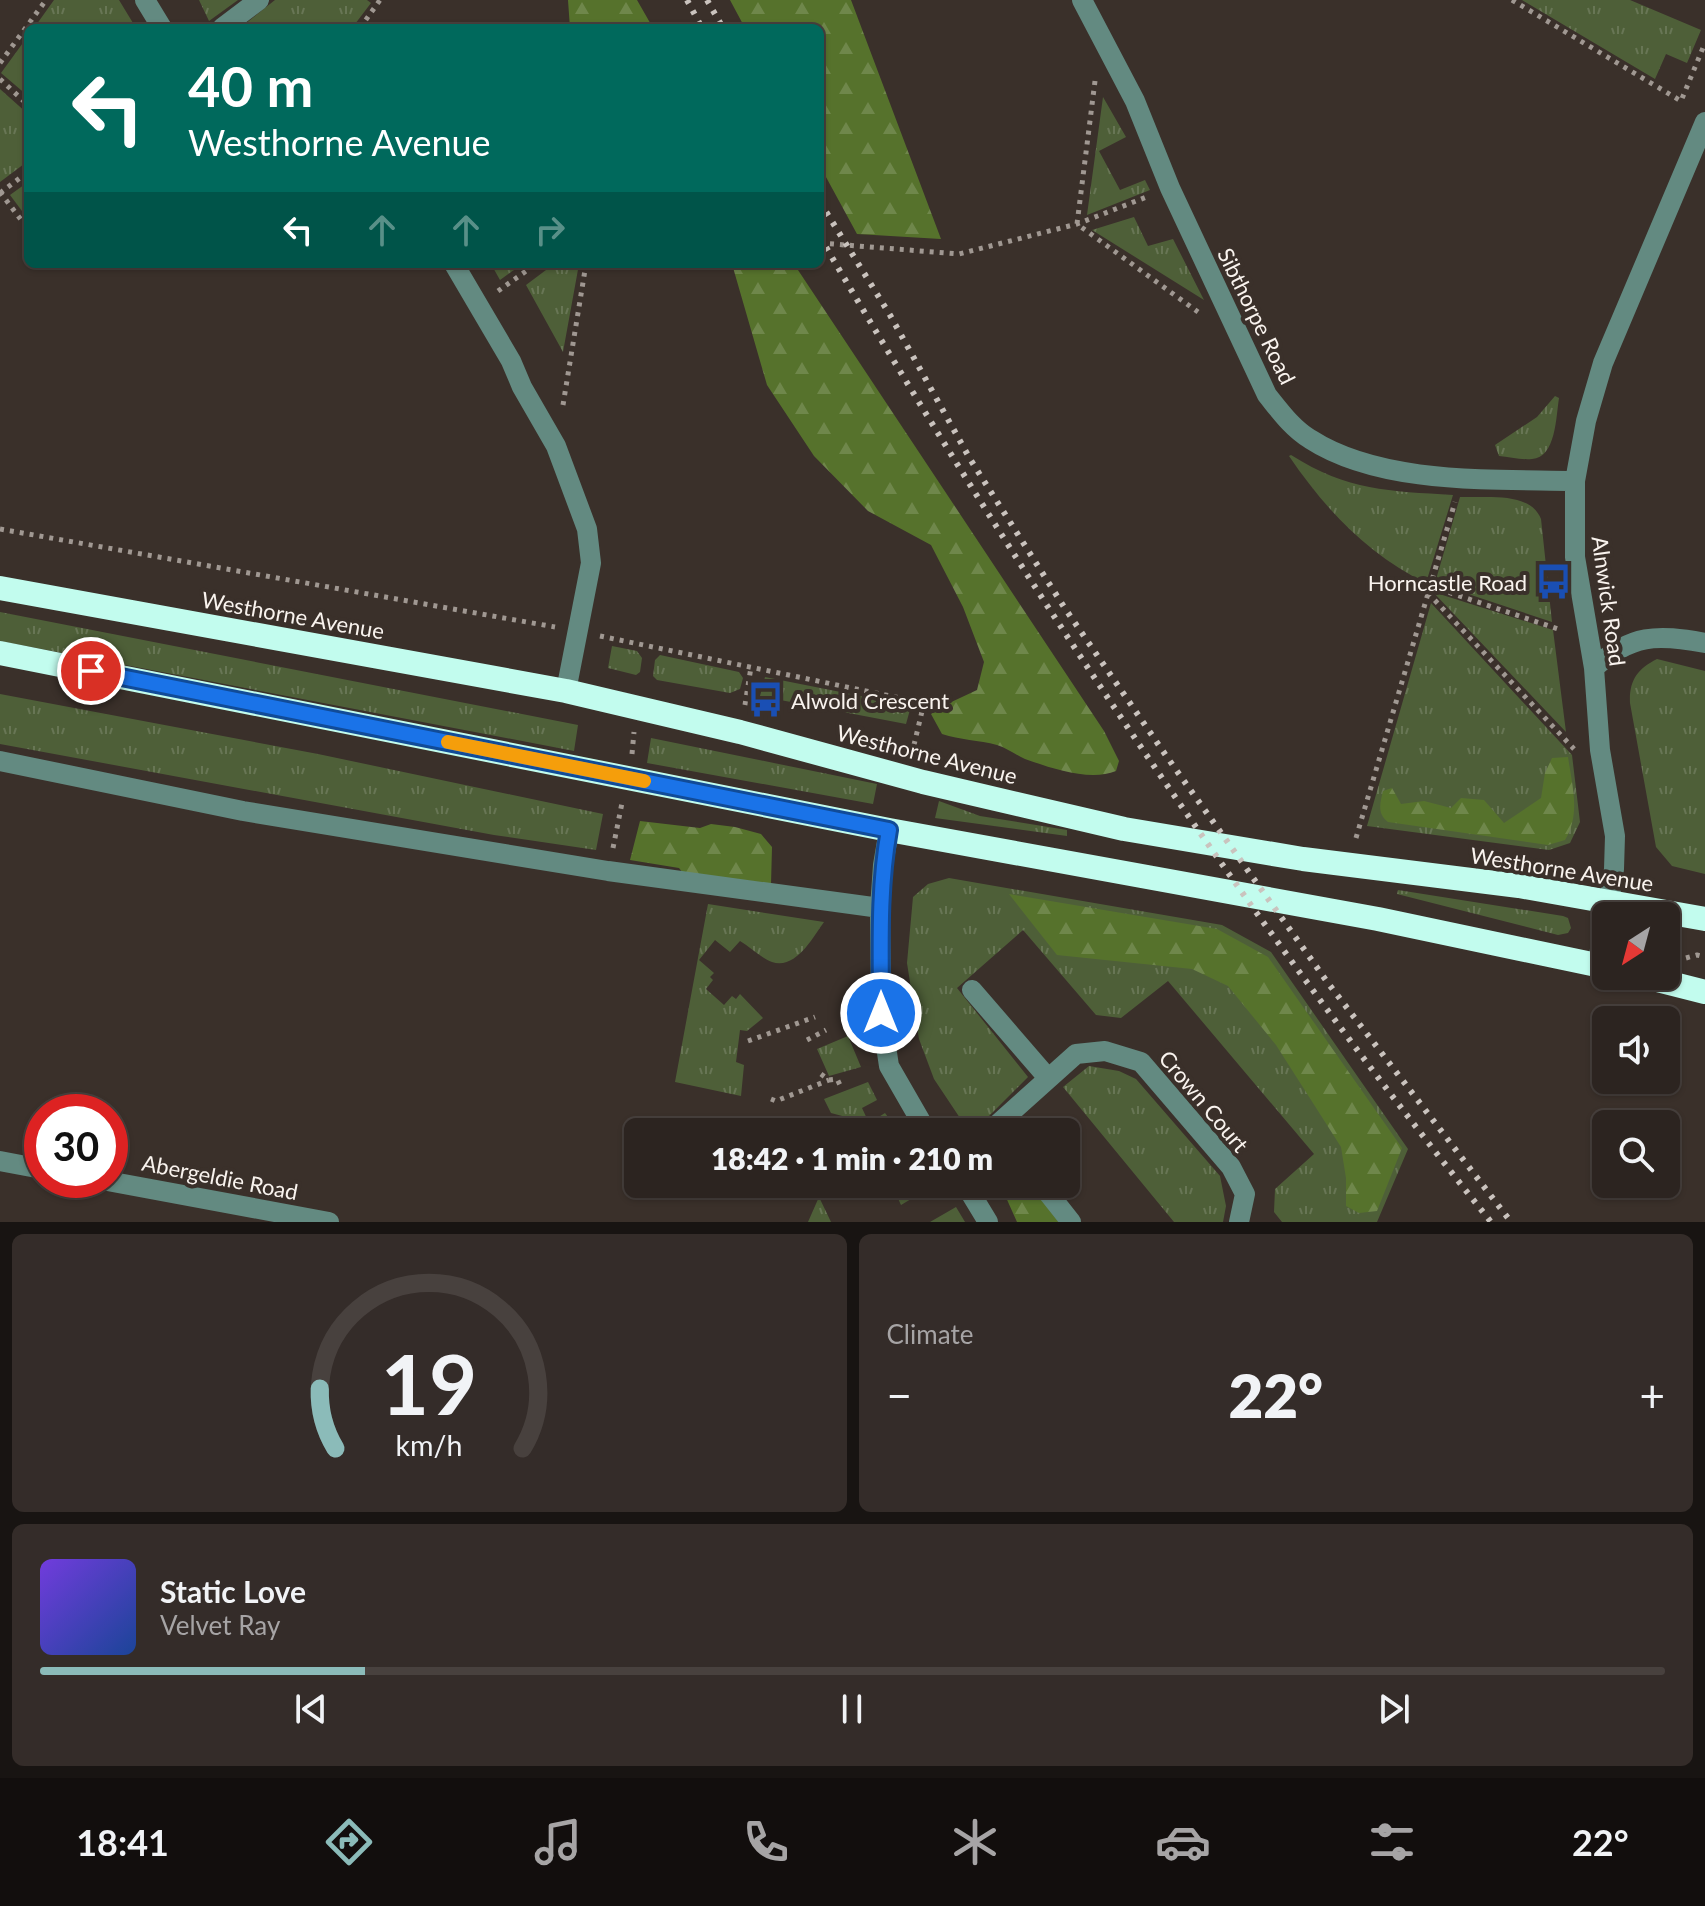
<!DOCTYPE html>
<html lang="en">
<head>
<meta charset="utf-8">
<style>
  :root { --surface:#2c2420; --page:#342c29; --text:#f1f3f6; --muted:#a6a4a5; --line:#48413e; --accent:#8bbbb9 }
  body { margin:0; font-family:Lato,sans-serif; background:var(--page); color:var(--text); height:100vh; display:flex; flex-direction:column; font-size:30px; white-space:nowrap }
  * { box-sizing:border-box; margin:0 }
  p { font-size:26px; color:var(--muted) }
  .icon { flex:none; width:44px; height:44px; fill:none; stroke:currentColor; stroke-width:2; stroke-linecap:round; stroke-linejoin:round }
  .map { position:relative; height:1222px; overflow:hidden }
  .side { display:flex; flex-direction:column; gap:12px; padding:12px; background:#181412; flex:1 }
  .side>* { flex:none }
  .guide { position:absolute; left:24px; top:24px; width:800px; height:244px; border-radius:12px; box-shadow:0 2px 6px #0004,0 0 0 2px var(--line); background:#00695c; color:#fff; overflow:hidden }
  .needle { width:52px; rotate:216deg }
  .tools { position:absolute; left:1592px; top:902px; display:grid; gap:16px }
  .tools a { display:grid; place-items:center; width:88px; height:88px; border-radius:12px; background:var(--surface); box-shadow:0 2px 6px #0004,0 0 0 2px var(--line); font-size:40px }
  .speed { position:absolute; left:24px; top:1094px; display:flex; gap:16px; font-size:40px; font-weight:700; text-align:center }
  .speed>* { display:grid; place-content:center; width:104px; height:104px; border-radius:50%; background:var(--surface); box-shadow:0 2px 6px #0004,0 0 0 2px var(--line); line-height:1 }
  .speed .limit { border:12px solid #d22; background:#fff; color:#111 }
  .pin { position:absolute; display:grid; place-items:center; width:68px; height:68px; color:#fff; margin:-34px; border:4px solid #fff; border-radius:50%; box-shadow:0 2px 8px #0007 }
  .me { position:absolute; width:88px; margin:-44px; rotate:0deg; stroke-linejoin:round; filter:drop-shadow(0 0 6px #0008) }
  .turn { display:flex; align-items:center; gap:28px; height:168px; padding:0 32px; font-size:36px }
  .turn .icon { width:104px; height:104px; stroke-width:2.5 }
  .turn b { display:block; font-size:56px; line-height:68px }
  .lanes { display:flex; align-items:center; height:76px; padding:0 32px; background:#0003; justify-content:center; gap:40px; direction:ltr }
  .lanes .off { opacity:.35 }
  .big { font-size:60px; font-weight:800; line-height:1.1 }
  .side .widget { flex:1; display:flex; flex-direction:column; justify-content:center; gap:12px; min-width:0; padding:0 28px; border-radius:12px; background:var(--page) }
  .side .dial { align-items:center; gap:0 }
  .dial svg { height:208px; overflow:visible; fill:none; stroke:var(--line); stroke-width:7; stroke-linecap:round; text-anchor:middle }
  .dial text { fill:var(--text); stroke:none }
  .song { display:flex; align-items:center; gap:24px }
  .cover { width:96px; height:96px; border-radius:12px; background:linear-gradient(135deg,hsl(260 70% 55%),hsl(220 70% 35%)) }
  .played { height:8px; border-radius:4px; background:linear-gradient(90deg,var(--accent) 20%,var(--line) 20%) }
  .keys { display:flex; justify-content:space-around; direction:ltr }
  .heat { display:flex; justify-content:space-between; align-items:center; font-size:44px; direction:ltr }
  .side .tiles { flex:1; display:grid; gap:12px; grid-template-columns:1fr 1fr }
  .widget:last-child { grid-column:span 2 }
  .trip { position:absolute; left:624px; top:1118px; width:456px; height:80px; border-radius:12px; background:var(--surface); box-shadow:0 2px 6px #0004,0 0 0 2px var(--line); font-weight:800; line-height:80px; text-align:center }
  .menu { display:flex; height:128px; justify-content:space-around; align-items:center; background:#120e0d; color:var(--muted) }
  .menu .icon { width:56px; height:56px }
  .menu .on { color:var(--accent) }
  .menu b { font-size:36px; color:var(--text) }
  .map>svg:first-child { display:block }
  .grass { fill:url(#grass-tufts) }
  .forest { fill:url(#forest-firs) }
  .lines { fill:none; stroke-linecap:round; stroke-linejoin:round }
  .path { stroke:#a09892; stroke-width:5; stroke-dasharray:4 6; stroke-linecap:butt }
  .minor { stroke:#638a81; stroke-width:20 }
  .highway { stroke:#c2fcee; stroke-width:24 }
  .rail { stroke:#cac3be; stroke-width:6; stroke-dasharray:4 8; stroke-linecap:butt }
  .route-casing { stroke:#114b97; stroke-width:20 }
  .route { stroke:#1a73e8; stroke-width:14 }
  .slow { stroke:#f59e0b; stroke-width:14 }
  .labels { text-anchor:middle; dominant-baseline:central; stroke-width:8; stroke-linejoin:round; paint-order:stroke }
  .street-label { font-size:22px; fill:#f9f3ee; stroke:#3a302a }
  .poi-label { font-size:22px; fill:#f9f3ee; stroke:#3a302a; text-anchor:end }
</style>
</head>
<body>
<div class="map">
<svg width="1705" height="1222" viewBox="0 0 1705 1222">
  <defs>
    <pattern id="grass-tufts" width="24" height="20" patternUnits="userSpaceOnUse" patternTransform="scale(2)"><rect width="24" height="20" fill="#4e5f38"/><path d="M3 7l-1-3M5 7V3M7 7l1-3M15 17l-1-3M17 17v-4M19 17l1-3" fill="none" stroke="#687655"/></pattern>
    <pattern id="forest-firs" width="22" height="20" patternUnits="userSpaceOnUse" patternTransform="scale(2)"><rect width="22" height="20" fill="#56722c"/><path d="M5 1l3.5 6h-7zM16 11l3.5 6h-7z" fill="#6f874b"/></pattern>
  </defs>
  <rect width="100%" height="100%" fill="#3a302a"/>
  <path class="grass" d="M 54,0 L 119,0 L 136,28 L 34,28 Z
    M 199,0 L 238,0 L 209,21 Z
    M 275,0 L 367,0 L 371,3 L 352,28 L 240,28 Z
    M 1522,0 L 1630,0 L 1701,30 L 1687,63 L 1666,54 L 1655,79 Z
    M 28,36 L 28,96 L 1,73 Z
    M 0,89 L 28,114 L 28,161 L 0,182 Z
    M 1103,97 L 1126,137 L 1099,151 L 1120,190 L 1145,180 L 1150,190 L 1087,215 Z
    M 28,182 L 28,219 L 10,195 Z
    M 1134,217 L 1148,246 L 1173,239 L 1204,300 L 1092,230 Z
    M 491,264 L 522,264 L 500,280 Z
    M 554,264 L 579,264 L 563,352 L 526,285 Z
    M 1555,396 L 1559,398 C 1556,416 1556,458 1532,459 C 1521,460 1509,457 1499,456 L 1495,445 L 1537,417 Z
    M 1291,455 C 1348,491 1389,491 1453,495 L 1426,583 C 1368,555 1325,509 1289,456 Z
    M 1460,497 C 1486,498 1530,491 1541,519 L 1552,622 L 1435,583 Z
    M 1433,592 L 1553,630 L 1566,732 Z
    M 1431,603 L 1572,755 L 1580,822 L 1570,843 L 1549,850 L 1367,826 Z
    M 0,612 L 578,725 L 574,751 L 0,641 Z
    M 612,646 L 637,651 L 642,658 L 640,672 L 636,675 L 608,668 Z
    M 660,655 L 739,672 L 743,678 L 740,689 L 730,693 L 657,680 L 653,676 L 655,660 Z
    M 1657,659 L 1705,671 L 1705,874 L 1672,866 L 1656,847 L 1630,703 C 1629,681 1637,669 1657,659 Z
    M 765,677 L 911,706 L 906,724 L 760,696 Z
    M 0,694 L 318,754 L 603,814 L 596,850 L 494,835 L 0,744 Z
    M 651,738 L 877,784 L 873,804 L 647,763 Z
    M 939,801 L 980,816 L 1067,830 L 1067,836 L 935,818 Z
    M 949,878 L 1222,925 L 1271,952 L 1408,1149 L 1377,1222 L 1282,1222 L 1274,1212 L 1275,1189 L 1314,1154 L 1168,981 L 1121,1018 L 1096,1015 L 1023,930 L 957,988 L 1028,1077 L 978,1127 L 966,1127 L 934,1079 L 919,1039 L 907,963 L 913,897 L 928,884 Z
    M 1398,890 L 1563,916 L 1568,918 L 1571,928 L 1568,933 L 1558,935 L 1397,894 Z
    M 708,904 L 824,922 C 813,937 796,970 772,962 C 761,958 750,947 740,941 L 730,952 L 715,940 L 699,960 L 714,973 L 710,977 L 713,980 L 706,989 L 724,1005 L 732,996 L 736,999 L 740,994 L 763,1018 L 747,1031 L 740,1030 L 736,1062 L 744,1065 L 741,1096 L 675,1082 Z
    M 848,1036 L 861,1067 L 829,1076 L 817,1049 Z
    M 1089,1066 L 1119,1071 L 1136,1079 L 1220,1176 L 1226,1206 L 1223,1222 L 1174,1222 L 1063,1087 Z
    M 868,1082 L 877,1100 L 862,1108 L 869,1123 L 885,1113 L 899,1132 L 841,1132 L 846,1117 L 831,1113 L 824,1099 Z
    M 896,1184 L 936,1184 L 901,1205 L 895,1192 Z
    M 819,1197 L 831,1222 L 808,1222 Z
    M 956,1207 L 965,1222 L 930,1222 Z"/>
  <path class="forest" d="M 568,0 L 637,0 L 653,28 L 570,28 Z
    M 730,0 L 851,0 L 941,239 L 857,234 L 820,166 L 820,28 L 745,28 Z
    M 732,264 L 794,264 L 1104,731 L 1119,761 L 1116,771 C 1090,782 1051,768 1025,759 C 1016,755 1007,748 997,745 C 979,740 960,740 942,734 L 931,714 L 945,705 L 977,690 L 984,662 L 963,607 L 931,545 L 868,511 L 814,456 L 767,385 Z
    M 1568,757 C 1572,785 1581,814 1565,840 L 1548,845 L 1388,822 C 1377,813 1380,804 1383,791 L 1392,788 L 1401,804 L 1424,801 L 1451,808 L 1461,798 L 1484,800 L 1504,823 L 1541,798 L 1545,773 L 1552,758 Z
    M 640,821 L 700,828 L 711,824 L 735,827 L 761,834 L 772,847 L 771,884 C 753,902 752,902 729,894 C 719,891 706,890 695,888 L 679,868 L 630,860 Z
    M 1009,894 L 1217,929 L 1268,957 L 1402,1148 L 1377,1211 L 1359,1213 L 1346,1206 L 1346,1178 L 1341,1147 L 1276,1045 L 1228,986 L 1192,969 L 1057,955 Z
    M 1000,1184 L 1030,1184 L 1059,1222 L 1017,1222 Z"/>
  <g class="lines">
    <path class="path" d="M 1512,0 L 1681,101 L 1705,43
      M 360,28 L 380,0
      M 0,63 L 46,0
      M 0,79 L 28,105
      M 1095,81 L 1077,224 L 1198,312
      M 0,192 L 28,229
      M 0,193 L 28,172
      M 820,243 L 959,254 L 1077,224 L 1149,196
      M 498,291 L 536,264
      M 563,405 L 586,264
      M 0,529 L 555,627
      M 1430,586 L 1561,630
      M 1428,593 L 1574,749
      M 600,636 L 924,703 L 913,749 L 916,750
      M 745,705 L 751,667
      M 632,754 L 634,732
      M 1356,838 L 1455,502
      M 613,848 L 622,803
      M 1686,958 L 1697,955 L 1705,957
      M 807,1040 L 826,1030
      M 748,1041 L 815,1017
      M 821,1074 L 829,1080 L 837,1079 L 840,1085
      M 771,1099 L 776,1101 L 829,1080"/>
    <path class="minor" d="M 145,0 L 162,28
      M 1082,0 L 1135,101 L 1170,188 L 1267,395 C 1280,411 1292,428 1310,439 C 1381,485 1493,479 1575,481
      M 222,28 L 259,0
      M 454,264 L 511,361 L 522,387 L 556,446 L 587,529 L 591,563 L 566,691
      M 1594,668 C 1631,634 1657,634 1705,643
      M 0,761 L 243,811 L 608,871 L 880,908
      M 889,830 L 883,865 L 880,908 L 881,1013 L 889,1066 L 927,1132
      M 1607,916 L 1614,869 L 1615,836 L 1600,750 L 1594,668 L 1575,557 L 1575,481 L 1586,421 L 1603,363 L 1705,122
      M 1597,965 L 1606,919
      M 972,990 L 1048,1078
      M 989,1132 L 1076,1054 L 1105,1051 L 1141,1062 L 1231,1167 L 1245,1194 L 1239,1222
      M 0,1161 L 42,1169
      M 102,1180 L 329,1222
      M 965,1184 L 988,1222
      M 1041,1184 L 1071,1222"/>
    <path class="highway" d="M 0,588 L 566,691 L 740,732 L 923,782 L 1124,829 L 1303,859 L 1519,886 L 1705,919
      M 0,653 L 889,830 L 1378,919 L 1606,967
      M 1642,976 L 1705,992"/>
    <path class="rail" d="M 687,0 L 702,28
      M 707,0 L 723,28
      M 820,202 L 890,315 L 970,459 L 1064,607 L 1167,757 L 1328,983 L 1511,1222
      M 820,237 C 1021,580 1242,912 1491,1222"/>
  </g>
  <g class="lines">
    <defs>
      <path id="route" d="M 91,671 L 889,830 C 878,891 881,951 881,1013"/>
    </defs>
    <use href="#route" class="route-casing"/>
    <use href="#route" class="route"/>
    <path class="slow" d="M 448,742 L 644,781"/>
  </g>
  <defs>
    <symbol id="bus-bare" viewBox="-9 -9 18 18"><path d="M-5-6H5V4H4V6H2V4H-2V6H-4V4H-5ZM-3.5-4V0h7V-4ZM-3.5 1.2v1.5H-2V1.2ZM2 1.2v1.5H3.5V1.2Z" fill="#1a4fb4" stroke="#3a302a" stroke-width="2.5" paint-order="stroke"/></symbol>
  </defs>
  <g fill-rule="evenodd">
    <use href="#bus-bare" x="1528" y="556" width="51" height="51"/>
    <use href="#bus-bare" x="740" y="674" width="51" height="51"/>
  </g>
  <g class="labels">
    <g class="street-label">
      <text transform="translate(1257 316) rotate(64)">Sibthorpe Road</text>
      <text transform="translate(1609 601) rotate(82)">Alnwick Road</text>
      <text transform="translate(293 615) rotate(10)">Westhorne Avenue</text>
      <text transform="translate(927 754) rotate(14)">Westhorne Avenue</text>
      <text transform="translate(1562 869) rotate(9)">Westhorne Avenue</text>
      <text transform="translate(1204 1101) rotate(50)">Crown Court</text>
      <text transform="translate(220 1177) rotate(11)">Abergeldie Road</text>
    </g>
    <g class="poi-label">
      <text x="1527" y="582">Horncastle Road</text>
      <text x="791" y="700" text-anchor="start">Alwold Crescent</text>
    </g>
  </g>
</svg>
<div class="tools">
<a><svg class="needle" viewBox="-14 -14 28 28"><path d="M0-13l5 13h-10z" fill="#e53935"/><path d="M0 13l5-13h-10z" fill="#a6a4a5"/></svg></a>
<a><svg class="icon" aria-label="sound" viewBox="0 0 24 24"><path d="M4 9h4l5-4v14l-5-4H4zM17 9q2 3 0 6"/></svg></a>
<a><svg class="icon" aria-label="search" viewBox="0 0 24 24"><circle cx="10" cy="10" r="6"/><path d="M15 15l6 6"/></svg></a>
</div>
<div class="speed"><div class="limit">30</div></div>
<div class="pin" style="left:91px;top:671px;background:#d93025"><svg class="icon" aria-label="arrive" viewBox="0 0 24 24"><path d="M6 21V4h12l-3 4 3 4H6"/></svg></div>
<svg class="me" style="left:881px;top:1013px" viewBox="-20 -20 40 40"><circle r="17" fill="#1a73e8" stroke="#fff" stroke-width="3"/><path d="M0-11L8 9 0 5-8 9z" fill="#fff"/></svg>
<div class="trip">18:42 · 1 min · 210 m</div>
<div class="guide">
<div class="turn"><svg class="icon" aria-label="left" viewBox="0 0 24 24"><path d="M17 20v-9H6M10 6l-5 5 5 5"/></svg><div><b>40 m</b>Westhorne Avenue</div></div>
<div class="lanes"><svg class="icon" aria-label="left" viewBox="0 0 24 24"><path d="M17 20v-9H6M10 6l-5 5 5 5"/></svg><svg class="icon off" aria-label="ahead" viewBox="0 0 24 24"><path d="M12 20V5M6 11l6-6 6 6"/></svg><svg class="icon off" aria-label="ahead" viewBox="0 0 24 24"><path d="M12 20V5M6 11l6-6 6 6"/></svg><svg class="icon off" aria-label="right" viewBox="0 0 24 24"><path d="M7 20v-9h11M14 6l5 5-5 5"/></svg></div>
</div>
</div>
<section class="side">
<div class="tiles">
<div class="widget dial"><svg viewBox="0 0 100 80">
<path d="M14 69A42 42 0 1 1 86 69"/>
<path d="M14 69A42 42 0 0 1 8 46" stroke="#8bbbb9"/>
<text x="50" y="56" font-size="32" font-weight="700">19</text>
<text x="50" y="72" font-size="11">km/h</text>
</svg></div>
<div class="widget"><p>Climate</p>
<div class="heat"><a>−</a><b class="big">22°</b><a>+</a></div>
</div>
<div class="widget">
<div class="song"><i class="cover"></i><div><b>Static Love</b><p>Velvet Ray</p></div></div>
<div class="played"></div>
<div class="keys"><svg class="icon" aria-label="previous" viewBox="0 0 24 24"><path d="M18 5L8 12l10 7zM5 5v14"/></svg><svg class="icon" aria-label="pause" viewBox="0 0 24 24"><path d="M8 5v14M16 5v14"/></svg><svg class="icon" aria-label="next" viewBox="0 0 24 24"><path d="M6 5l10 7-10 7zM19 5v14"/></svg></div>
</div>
</div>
</section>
<nav class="menu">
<b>18:41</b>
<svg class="icon on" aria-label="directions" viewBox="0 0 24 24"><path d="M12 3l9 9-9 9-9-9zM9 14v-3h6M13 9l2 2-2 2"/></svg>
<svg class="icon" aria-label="music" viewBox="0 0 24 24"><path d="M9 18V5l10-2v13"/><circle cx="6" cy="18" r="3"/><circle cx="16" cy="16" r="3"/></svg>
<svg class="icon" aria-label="phone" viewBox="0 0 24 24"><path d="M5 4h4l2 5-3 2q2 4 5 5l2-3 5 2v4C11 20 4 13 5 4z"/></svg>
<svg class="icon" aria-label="climate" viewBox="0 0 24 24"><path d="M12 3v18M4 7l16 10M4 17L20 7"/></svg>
<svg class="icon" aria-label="car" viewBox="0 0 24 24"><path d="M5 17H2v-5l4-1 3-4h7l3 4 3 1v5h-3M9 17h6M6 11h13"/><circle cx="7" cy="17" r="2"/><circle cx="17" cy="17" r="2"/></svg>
<svg class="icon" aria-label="filters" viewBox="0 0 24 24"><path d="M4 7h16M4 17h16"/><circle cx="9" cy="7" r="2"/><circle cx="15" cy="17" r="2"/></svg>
<b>22°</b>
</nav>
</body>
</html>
